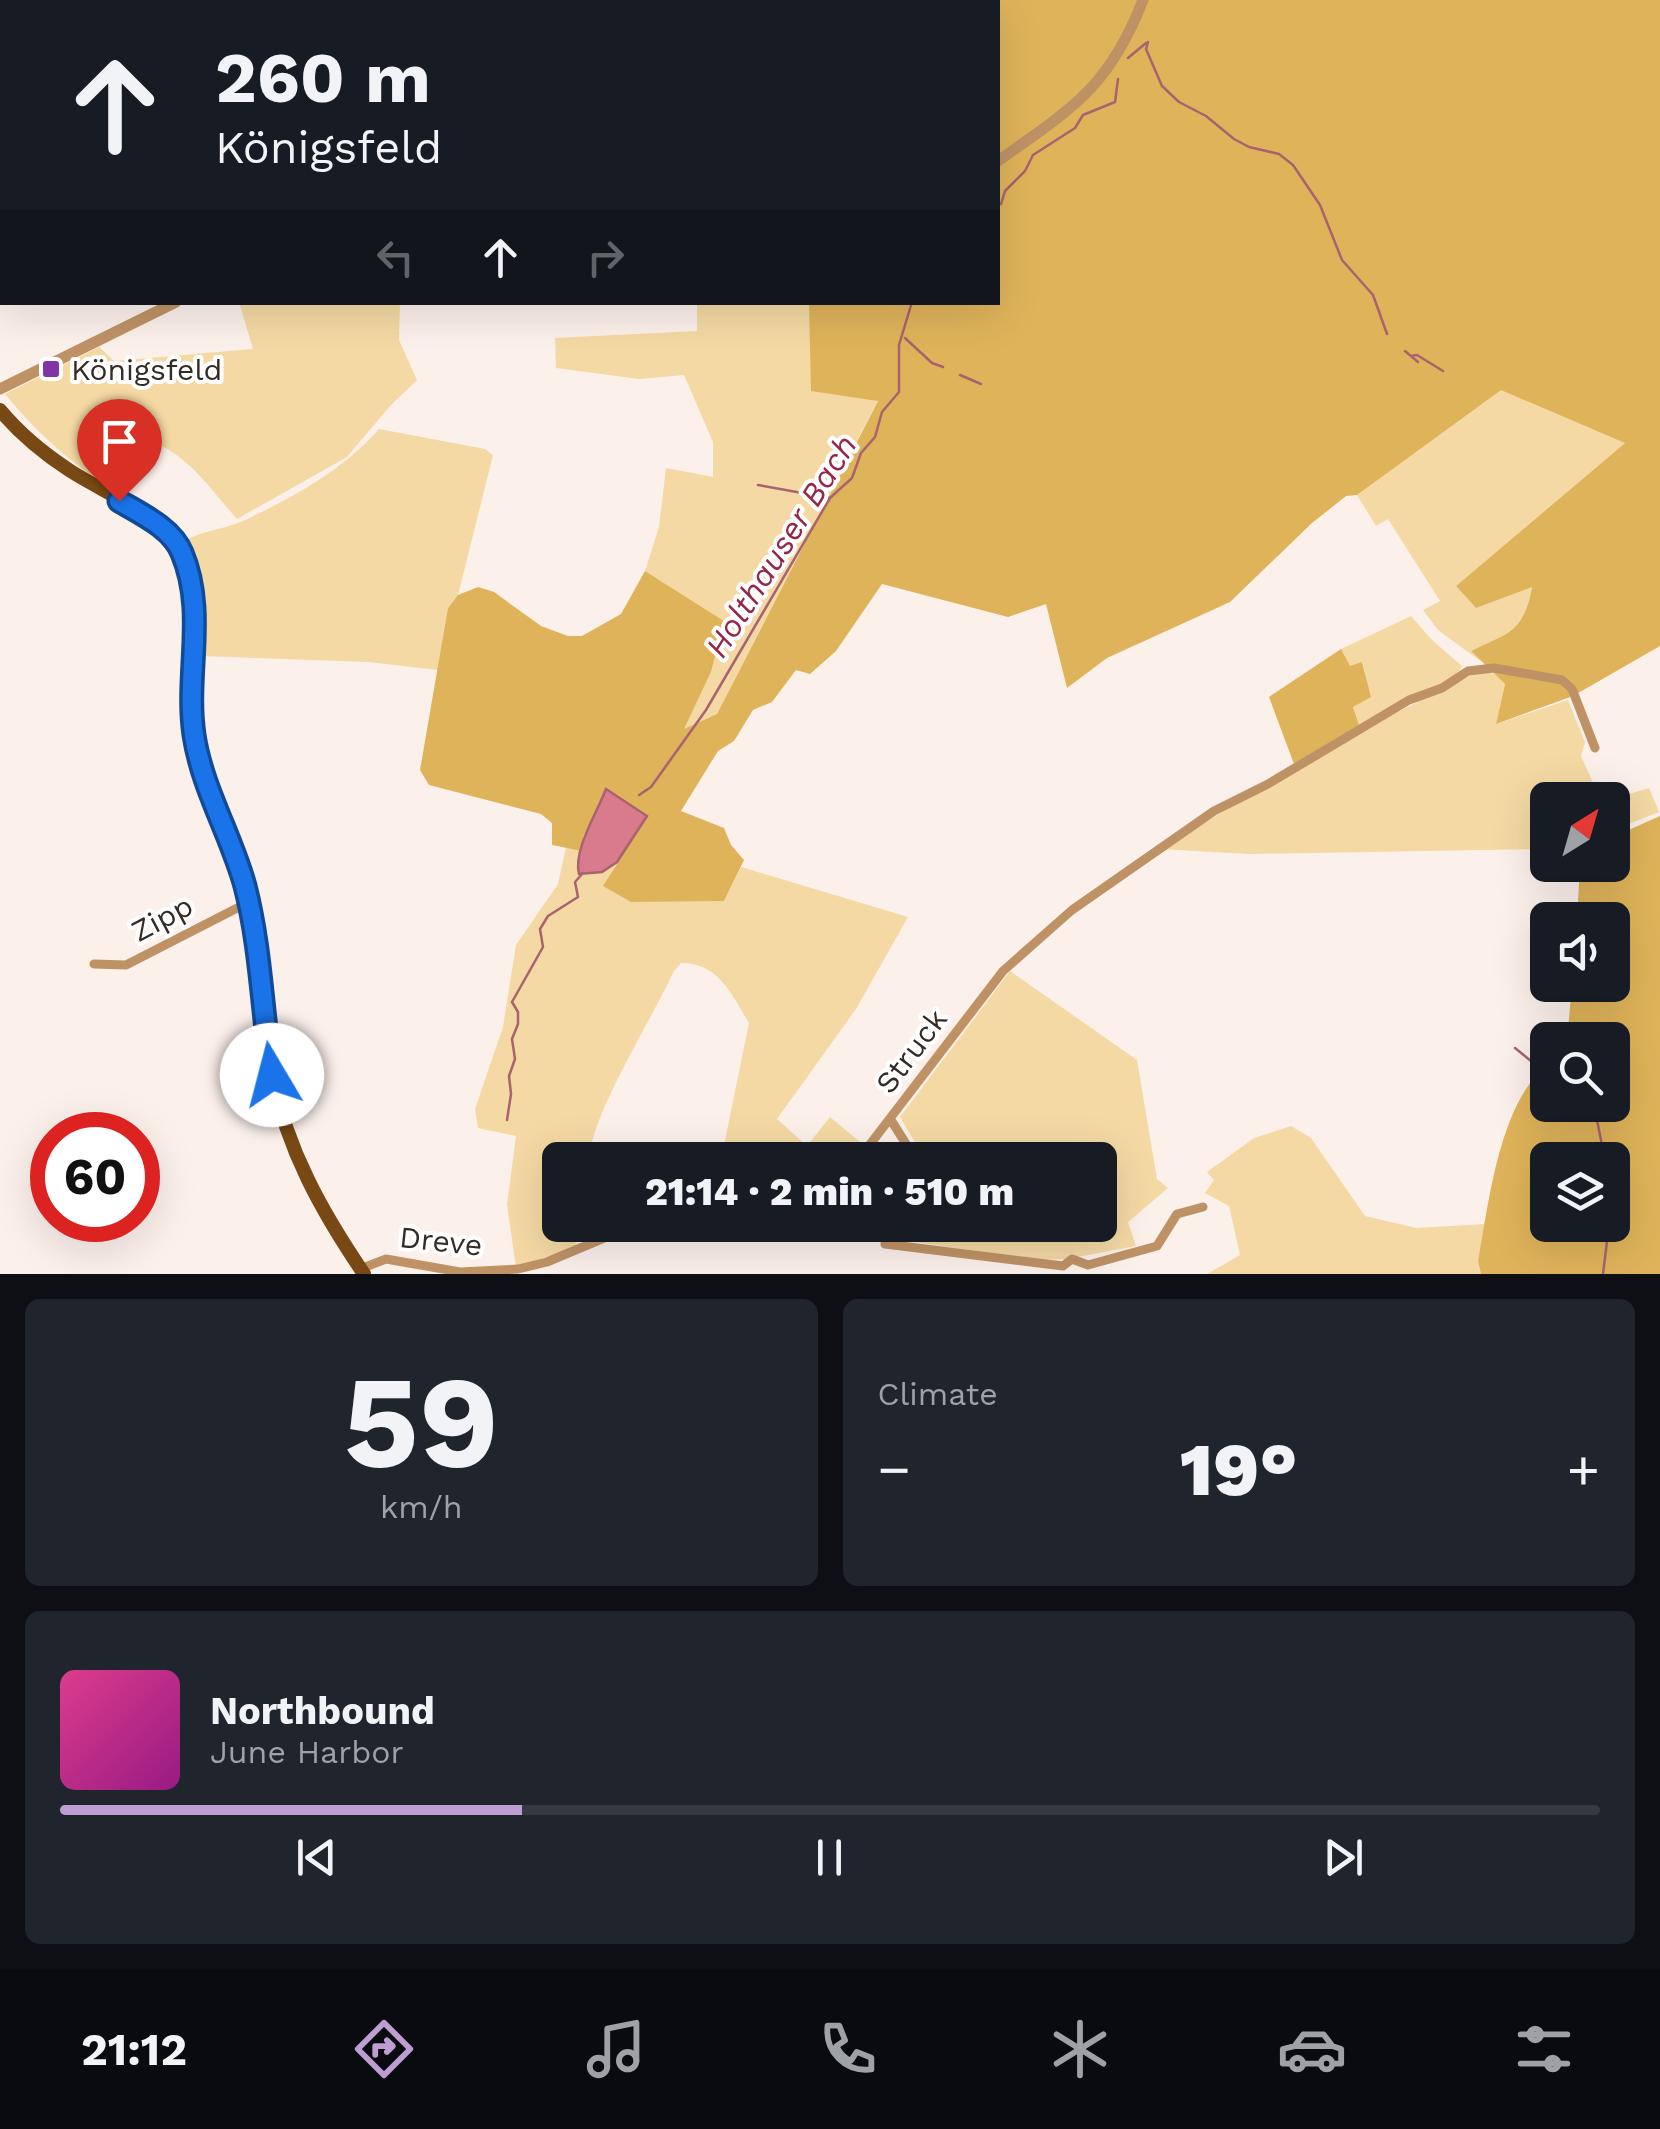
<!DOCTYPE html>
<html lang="en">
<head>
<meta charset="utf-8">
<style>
  :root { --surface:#171b24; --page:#20242c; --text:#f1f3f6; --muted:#9ea1a6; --line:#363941; --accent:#be9dd2 }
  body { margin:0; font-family:"Work Sans",sans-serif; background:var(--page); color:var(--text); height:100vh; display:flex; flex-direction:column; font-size:38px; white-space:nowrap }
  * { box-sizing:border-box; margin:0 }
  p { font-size:32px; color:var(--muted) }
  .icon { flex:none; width:55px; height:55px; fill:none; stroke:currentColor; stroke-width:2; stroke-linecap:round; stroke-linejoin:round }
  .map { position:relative; height:1274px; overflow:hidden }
  .panel { display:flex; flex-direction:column; gap:25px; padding:25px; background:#0d0f14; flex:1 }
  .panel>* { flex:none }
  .guide { position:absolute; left:0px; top:0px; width:1000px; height:305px; box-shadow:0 10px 40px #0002; background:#171b24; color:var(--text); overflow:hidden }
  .needle { width:65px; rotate:37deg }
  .controls { position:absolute; left:1530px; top:782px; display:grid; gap:20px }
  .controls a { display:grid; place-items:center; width:100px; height:100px; border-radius:15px; background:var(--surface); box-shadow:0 10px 40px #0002; font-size:50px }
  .speed { position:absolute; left:30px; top:1112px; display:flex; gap:20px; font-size:50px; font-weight:700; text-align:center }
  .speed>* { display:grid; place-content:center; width:130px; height:130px; border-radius:50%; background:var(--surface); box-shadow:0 10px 40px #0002; line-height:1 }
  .speed .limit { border:15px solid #d22; background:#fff; color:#111 }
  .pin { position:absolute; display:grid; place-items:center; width:85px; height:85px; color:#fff; margin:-102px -42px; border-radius:50% 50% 50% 0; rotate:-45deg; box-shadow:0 0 10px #0007 }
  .pin .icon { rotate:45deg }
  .me { position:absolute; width:110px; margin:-55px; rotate:352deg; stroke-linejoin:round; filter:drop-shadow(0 0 8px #0008) }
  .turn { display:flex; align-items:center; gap:35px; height:210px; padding:0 50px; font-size:45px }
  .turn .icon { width:130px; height:130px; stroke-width:2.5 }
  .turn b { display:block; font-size:70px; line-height:85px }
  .lanes { display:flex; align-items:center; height:95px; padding:0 50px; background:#0003; justify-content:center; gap:50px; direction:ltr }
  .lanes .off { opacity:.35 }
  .big { font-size:75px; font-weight:800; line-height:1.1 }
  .panel .card { flex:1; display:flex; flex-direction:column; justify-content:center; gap:15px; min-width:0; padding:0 35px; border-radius:15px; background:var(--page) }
  .panel .dial { align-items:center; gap:0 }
  .dial b { font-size:130px; line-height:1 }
  .song { display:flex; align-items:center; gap:30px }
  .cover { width:120px; height:120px; border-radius:15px; background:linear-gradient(135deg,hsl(330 70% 55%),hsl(310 70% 35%)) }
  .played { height:10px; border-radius:5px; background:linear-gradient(90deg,var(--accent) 30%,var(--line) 30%) }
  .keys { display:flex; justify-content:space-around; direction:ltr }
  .heat { display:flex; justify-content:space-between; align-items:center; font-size:55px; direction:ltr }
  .panel .tiles { flex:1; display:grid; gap:25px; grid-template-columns:1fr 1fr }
  .card:last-child { grid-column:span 2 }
  .trip { position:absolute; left:542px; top:1142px; width:575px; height:100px; border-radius:15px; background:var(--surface); box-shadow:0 10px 40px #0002; font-weight:800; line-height:100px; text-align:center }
  .tabs { display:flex; height:160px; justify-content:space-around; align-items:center; background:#090b0e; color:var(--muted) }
  .tabs .icon { width:70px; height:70px }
  .tabs .on { color:var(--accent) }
  .tabs b { font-size:45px; color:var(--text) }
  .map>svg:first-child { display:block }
  .green { fill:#f4d9a4 }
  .forest { fill:#dfb35a; fill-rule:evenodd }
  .water { fill:#da7b8d; stroke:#a8636e; stroke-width:2.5 }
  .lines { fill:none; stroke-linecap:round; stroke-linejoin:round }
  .stream { stroke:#a8636e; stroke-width:2.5 }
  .minor { stroke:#bf9266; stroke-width:9 }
  .tertiary { stroke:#bf9266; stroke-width:11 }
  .primary { stroke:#784914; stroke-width:14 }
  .route-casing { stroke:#114b97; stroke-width:25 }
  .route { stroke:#1a73e8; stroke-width:18 }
  .poi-dot { fill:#8034a5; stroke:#fff; stroke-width:4 }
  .labels { text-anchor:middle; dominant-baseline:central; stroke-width:8; stroke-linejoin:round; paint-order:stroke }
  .poi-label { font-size:30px; fill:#352b26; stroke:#fff; text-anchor:start }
  .street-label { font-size:30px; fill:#352b26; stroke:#fff }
  .water-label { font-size:32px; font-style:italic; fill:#962546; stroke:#fff }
</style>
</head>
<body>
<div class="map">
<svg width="1660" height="1274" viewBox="0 0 1660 1274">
  <rect width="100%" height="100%" fill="#fcf0eb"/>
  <path class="green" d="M 239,302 L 400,303 L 399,340 L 417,380 L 390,406 L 347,457 L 237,519 C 210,489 185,449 144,440 L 121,496 C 76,467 39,436 5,394 L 99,347 L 114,361 L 253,349 Z
    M 697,303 L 811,303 L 878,400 L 717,714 L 683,730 L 711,672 L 724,621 L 645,571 L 659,527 L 666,468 L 713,477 L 713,442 L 684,375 L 639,379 L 556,368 L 555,338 L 697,331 Z
    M 1501,389 L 1626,442 L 1456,586 L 1476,608 L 1532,586 C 1523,632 1512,631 1471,651 L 1483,663 L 1438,630 L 1423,610 L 1440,601 L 1388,519 L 1376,526 L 1357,495 Z
    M 379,429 L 485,449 L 493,455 L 458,595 L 448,608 L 438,670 L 368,662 L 200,656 L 194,570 L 186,540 C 204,530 226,529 245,520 C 294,497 343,470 379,429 Z
    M 1411,616 L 1432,640 L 1462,666 C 1451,691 1385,713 1359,725 L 1353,707 L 1370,697 L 1363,663 L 1350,667 L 1341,649 Z
    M 1481,670 L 1495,674 L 1505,684 L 1496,724 L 1568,700 L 1585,742 L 1581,756 L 1601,800 L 1548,800 L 1547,849 L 1248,854 L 1160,849 L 1358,732 Z
    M 1649,788 L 1659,812 L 1613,830 L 1612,800 L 1609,800 Z
    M 566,847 L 582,851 L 577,865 C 596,874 600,872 617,862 L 604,886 L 724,901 L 741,867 L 908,917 L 856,1009 L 777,1119 L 807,1146 L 830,1117 L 866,1147 L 856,1160 L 721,1160 L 749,1023 C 732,995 719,963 681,963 L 674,971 C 650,1023 595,1107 588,1160 L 560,1160 L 560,1225 L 579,1225 L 575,1248 L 516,1267 L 507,1205 L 516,1136 L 478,1128 L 475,1109 L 503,1027 L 516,945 L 558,884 Z
    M 1010,971 L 1137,1060 L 1157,1179 L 1168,1188 L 1128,1222 L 1136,1246 L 1067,1259 L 1036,1260 L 896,1239 L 901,1225 L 1100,1225 L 1100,1160 L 915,1160 L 916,1144 L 900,1117 Z
    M 1291,1126 L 1311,1138 L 1365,1216 L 1416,1228 L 1485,1224 L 1478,1261 L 1481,1274 L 1207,1274 L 1240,1255 L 1229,1206 L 1205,1193 L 1214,1180 L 1207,1172 L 1254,1138 Z"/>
  <path class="forest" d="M 626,0 L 1660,0 L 1660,646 L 1573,696 L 1496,724 L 1505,684 L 1471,651 C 1510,632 1523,633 1532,587 L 1476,608 L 1456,586 L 1625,443 L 1501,390 L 1357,495 L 1346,496 L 1312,523 L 1230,602 L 1107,658 L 1067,688 L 1046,604 L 1008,617 L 882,584 L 836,651 L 810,674 L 796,670 L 772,702 L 753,710 L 734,741 L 718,751 L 681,811 L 724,828 L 731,845 L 744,860 L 724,901 L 631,902 L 603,886 L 647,816 L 606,790 L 583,837 L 582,851 L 552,845 L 552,823 L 541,814 L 429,785 L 420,770 L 448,608 L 458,595 L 478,587 L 494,592 L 541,626 L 568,636 L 582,636 L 621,614 L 645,571 L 724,621 L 711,672 L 684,729 L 717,714 L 878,401 L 811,391 L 809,304 L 998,302 L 998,2 Z
    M 1341,649 L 1350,666 L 1362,662 L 1371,697 L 1353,707 L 1359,725 L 1294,764 L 1269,697 Z
    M 1660,816 L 1660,1274 L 1481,1274 L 1478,1261 C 1489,1202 1499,1104 1547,1065 L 1548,1105 L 1612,1105 L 1612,1040 L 1567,1040 L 1572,985 L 1612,985 L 1612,920 L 1577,920 L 1580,865 L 1612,865 L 1613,837 ZM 1612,1160 L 1612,1225 L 1548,1225 L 1548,1160 Z"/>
  <path class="water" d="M 606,789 L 647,816 L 617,862 L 602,872 L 579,874 C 573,850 597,813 606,789 Z"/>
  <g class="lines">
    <path class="stream" d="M 1148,42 L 1146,49 L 1162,86 L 1179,102 L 1206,116 L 1234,139 L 1249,147 L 1279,154 L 1293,165 L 1320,205 L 1342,260 L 1373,295 L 1387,334
      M 1128,58 L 1146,43
      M 1001,204 L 1005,191 L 1025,171 L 1033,155 L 1075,128 L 1083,115 L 1115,102 L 1118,79
      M 905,338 L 932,363 L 943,367
      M 1405,351 L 1418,362
      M 1411,356 L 1417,355 L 1443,371
      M 960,375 L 981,384
      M 758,485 L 830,498
      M 639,795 L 651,787 L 706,710 L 830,498 L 852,478 L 861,453 L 875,437 L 882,412 L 899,392 L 899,345 L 912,302
      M 1515,1048 L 1531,1061 L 1548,1068
      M 1594,1105 L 1605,1160
      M 507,1120 L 511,1094 L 509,1076 L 515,1059 L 512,1039 L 518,1024 L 518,1012 L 512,1002 L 543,947 L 540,929 L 548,916 L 578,897 L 575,882 L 583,873
      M 1612,1196 L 1612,1197
      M 1603,1274 L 1609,1225"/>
    <path class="minor" d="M 94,964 L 126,965 L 249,902
      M 891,1120 L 906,1144 L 908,1160
      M 858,1160 L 1003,971 L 1072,910 L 1214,811 L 1268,784 L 1409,700 L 1442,688 L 1468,671 L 1494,668 L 1562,680 L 1572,689 L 1595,748
      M 805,1225 L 810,1225
      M 827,1225 L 849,1237
      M 892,1225 L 885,1244 L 1063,1266 L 1072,1259 L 1088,1265 L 1157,1246 L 1177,1214 L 1203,1207
      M 360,1269 L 386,1259 L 460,1272 L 518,1269 L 547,1262 L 635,1225"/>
    <path class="tertiary" d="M 998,161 C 1071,109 1109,88 1143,0
      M 0,389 L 176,302"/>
    <path class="primary" d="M 73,2 L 74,0
      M 0,72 L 2,69
      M 0,410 C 20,434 43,453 69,470 C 99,490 163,516 180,548 C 211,605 184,675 194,736 C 203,794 236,845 249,902 C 262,959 261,1018 272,1075 C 287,1150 322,1212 364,1274"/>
  </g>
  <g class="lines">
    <defs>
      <path id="route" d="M 119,501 C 141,514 172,528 182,553 C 207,612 185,674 194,735 C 202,788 231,835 245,886 C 261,948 262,1012 272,1075"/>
    </defs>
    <use href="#route" class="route-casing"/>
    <use href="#route" class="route"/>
  </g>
  <rect class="poi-dot" x="41" y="359" width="20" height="20" rx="5"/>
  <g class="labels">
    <g class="poi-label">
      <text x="71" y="369">Königsfeld</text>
    </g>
    <g class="street-label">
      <text transform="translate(162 918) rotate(-28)">Zipp</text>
      <text transform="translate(911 1051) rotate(-53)">Struck</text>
      <text transform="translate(441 1241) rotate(6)">Dreve</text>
    </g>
    <g class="water-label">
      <text transform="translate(781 546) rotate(-58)">Holthauser Bach</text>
    </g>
  </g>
</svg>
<div class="controls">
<a><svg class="needle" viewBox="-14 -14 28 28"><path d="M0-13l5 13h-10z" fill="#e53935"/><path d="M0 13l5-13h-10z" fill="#9ea1a6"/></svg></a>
<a><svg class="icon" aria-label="sound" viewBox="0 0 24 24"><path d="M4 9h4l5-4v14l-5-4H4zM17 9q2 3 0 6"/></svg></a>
<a><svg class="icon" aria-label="search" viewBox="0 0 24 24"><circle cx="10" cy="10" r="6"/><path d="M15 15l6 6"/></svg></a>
<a><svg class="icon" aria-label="layers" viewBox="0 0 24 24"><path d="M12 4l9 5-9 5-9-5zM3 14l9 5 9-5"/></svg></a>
</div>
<div class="speed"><div class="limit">60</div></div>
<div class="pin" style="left:119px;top:501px;background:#d93025"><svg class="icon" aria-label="arrive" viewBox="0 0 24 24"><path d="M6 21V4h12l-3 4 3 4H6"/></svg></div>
<svg class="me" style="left:272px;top:1075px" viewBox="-20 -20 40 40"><circle r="19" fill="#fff"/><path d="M0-13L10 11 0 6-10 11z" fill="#1a73e8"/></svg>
<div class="trip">21:14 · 2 min · 510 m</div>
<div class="guide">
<div class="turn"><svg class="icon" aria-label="ahead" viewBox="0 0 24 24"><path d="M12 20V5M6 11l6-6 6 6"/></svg><div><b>260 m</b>Königsfeld</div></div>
<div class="lanes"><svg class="icon off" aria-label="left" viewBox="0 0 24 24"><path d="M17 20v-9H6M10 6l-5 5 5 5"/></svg><svg class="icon" aria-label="ahead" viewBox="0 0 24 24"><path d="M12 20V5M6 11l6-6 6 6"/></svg><svg class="icon off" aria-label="right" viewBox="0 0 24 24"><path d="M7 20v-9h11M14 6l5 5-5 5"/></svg></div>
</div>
</div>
<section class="panel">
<div class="tiles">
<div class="card dial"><b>59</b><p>km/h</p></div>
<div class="card"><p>Climate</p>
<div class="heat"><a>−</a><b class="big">19°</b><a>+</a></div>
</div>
<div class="card">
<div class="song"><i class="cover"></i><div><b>Northbound</b><p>June Harbor</p></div></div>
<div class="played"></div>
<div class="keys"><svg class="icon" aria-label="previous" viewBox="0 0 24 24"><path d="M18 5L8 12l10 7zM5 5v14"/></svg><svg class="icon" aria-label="pause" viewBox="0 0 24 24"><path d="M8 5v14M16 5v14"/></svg><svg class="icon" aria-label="next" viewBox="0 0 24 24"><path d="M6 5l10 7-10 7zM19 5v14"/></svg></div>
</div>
</div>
</section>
<nav class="tabs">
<b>21:12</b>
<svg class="icon on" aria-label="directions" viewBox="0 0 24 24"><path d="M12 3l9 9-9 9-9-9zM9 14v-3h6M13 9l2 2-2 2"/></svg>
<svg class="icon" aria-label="music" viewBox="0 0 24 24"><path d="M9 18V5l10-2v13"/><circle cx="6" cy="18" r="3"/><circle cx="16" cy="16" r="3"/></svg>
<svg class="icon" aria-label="phone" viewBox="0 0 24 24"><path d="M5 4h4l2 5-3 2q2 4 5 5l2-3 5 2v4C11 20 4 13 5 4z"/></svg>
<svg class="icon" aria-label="climate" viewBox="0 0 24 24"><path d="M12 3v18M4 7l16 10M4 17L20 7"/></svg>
<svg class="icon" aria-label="car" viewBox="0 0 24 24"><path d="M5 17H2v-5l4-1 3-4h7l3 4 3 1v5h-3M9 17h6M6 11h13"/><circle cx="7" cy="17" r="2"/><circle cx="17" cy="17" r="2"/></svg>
<svg class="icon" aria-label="filters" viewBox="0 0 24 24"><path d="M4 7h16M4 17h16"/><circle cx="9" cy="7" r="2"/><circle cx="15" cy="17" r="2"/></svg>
</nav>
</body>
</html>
